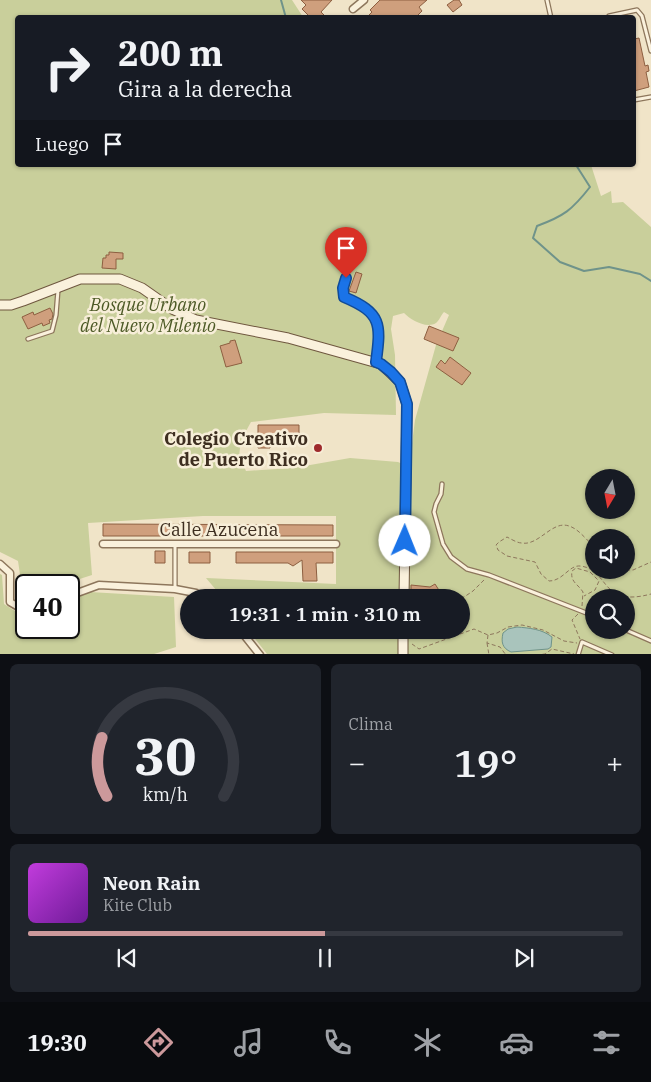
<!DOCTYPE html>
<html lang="es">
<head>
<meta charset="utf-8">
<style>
  :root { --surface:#171b24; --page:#20242c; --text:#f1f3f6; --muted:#9ea1a6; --line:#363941; --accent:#cc999b }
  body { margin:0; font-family:"IBM Plex Serif",serif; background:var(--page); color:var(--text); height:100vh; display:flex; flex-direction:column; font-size:19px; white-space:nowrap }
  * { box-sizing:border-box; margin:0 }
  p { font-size:16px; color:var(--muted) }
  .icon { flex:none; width:28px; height:28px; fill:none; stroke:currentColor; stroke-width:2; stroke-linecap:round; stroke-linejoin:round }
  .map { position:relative; height:654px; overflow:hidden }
  .drawer { display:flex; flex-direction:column; gap:10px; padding:10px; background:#0d0f14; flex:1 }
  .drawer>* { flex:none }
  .top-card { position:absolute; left:15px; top:15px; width:621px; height:152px; border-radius:5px; box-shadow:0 1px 4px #0004; background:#171b24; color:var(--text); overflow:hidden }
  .needle { width:32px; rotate:190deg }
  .tools { position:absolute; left:585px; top:469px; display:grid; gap:10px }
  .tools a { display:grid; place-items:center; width:50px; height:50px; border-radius:50%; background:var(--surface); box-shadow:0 1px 4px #0004; font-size:25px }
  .speed { position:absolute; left:15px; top:574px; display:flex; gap:10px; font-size:25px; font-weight:700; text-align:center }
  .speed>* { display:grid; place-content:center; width:65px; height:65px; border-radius:50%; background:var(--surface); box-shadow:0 1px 4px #0004; line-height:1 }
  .speed .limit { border:2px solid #111; border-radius:8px; background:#fff; color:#111 }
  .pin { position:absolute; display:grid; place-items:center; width:42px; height:42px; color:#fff; margin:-51px -21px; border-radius:50% 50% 50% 0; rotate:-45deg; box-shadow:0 0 5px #0007 }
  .pin .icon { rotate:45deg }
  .me { position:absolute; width:55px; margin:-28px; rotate:1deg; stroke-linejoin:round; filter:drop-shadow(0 0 4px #0008) }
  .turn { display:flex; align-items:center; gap:18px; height:105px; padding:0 20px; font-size:22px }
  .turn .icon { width:65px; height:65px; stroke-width:2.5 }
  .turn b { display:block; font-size:35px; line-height:42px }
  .then { display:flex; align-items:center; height:48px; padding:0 20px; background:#0003; gap:10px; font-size:19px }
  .big { font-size:38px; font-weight:600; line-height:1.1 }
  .drawer .tile { flex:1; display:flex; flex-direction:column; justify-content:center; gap:8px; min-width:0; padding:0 18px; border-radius:8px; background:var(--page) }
  .drawer .dial { align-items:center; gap:0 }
  .dial svg { height:130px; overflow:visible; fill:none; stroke:var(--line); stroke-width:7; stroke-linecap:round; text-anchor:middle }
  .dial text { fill:var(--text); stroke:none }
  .song { display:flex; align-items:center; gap:15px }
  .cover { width:60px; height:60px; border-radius:8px; background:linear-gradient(135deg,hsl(290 70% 55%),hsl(280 70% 35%)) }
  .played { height:5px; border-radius:2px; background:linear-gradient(90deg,var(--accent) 50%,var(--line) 50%) }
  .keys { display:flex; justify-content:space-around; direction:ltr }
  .heat { display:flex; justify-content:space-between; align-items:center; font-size:28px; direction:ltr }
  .drawer .tiles { flex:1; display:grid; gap:10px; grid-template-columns:1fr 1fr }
  .tile:last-child { grid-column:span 2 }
  .trip { position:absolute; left:180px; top:589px; width:290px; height:50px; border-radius:25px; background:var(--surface); box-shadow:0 1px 4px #0004; font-weight:600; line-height:50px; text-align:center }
  .menu { display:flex; height:80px; justify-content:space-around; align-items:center; background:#090b0e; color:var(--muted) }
  .menu .icon { width:35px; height:35px }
  .menu .active { color:var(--accent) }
  .menu b { font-size:22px; color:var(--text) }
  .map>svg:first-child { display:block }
  .green { fill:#c9cf9b; fill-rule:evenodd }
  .water { fill:#a9c4bc; stroke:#6f938a }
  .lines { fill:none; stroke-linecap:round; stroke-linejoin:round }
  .stream { stroke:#6f938a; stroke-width:2 }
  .building { fill:#cf9f7d; stroke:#8d5f41 }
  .lane-casing { stroke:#8d765c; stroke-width:5.5 }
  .street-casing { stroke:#8d765c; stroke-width:9 }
  .secondary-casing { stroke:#6f573f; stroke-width:11 }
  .path { stroke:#8d765c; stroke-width:1; stroke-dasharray:4 2.5; stroke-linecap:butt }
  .lane { stroke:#faf1dc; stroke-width:3 }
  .street { stroke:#faf1dc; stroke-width:6 }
  .secondary { stroke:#faf1dc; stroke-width:9 }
  .route-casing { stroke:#114b97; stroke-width:12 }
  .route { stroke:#1a73e8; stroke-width:9 }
  .poi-dot { fill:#9e2a2b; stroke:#f7eed8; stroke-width:2 }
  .labels { text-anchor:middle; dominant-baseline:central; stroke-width:5; stroke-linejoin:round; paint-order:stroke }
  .park-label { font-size:18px; font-style:italic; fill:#4d5a26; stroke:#f7eed8 }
  .poi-label { font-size:18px; font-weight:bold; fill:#3d2e20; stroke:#f7eed8; text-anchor:end }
  .street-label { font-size:18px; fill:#3d2e20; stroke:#f7eed8 }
</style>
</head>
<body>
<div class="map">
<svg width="651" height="655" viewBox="0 0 651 655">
  <rect width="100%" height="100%" fill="#f0e4c8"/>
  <path class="green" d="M 0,0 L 292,0 L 303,17 L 18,18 L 18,165 L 591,165 L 601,196 L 611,191 L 612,203 L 623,202 L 651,227 L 651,654 L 267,654 L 248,630 L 461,630 L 461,598 L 222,597 L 206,578 L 336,584 L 336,516 L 203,516 L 88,523 L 92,575 L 61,585 L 26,585 L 26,588 L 22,588 L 18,561 L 0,552 ZM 444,312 L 449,315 L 436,345 L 415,420 L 409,467 L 398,462 L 350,458 L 293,468 L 246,471 L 239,456 L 241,440 L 251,422 L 324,413 L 396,415 L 395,355 L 391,329 L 393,316 L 404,313 C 411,320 426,329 436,323 C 439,321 441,315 444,312 ZM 594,478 L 626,478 L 626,510 L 594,510 ZM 594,538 L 626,538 L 626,570 L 594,570 ZM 594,598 L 626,598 L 626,630 L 594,630 Z
    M 0,574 L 2,575 L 4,604 L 18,613 L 26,613 L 26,628 L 69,628 L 69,601 L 90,592 L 174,597 L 176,647 L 151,655 L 0,654 Z"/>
  <path class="water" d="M 517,627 C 529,628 542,629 552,637 L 551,647 L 548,649 L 511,652 C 502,648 501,642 503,633 L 508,629 Z"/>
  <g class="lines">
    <path class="stream" d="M 281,0 L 286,18
      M 576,165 L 590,187 C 572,210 564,216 537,226 L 533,238 L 560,262 L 584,271 L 609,267 L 640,274 L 651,281"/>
  </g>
  <path class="building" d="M 301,0 L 332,0 L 321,12 L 327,18 L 311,18 L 302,9 L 306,5 Z
    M 380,0 L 427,0 L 419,7 L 422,11 L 415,18 L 366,18 L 372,12 L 370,10 Z
    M 454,0 L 459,0 L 462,5 L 453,12 L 447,5 Z
    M 639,38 L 645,66 L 648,65 L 649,71 L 646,72 L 649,87 L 634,91 L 634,39 Z
    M 109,252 L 123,253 L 123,259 L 116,259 L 116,269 L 102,268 L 103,258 L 106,258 L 106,255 L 109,255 Z
    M 356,272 L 362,274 L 356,293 L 349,291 Z
    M 50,308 L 53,314 L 52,319 L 49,320 L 50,323 L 43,326 L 42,323 L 28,329 L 22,317 L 33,312 L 34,315 Z
    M 429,326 L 459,338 L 453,351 L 424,339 Z
    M 235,340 L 242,363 L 226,367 L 220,346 L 230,343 L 230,341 Z
    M 450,357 L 471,373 L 462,385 L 436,367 L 441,360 L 445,364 Z
    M 258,425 L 299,425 L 299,443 L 270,443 L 270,448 L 258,448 Z
    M 103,524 L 333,525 L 333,536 L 103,536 Z
    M 155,551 L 165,551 L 165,563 L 155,563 Z
    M 189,552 L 210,552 L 210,563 L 189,563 Z
    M 236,552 L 333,552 L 333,563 L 316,563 L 317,581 L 303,581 L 302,560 L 293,566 L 288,563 L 236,563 Z
    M 435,584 L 444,598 L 420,598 L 419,595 L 411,595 L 411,585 L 430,587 Z"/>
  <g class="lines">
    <defs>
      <path id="lane" d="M 547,0 L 551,18
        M 609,16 L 637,10 L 642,16 L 651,51
        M 634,100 L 651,97
        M 28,339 L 52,331 L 56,315 L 58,290
        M 442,484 L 441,494 L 436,504 L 434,512 L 443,544 L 451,557 L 467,569 L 489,575 L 594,616
        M 175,544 L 175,588
        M 626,630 L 651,641
        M 578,655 L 582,642 L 612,655"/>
      <path id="street" d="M 353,9 L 364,0
        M 346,278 L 343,288 L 344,297 C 382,314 381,324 377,362
        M 103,544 L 336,544
        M 0,564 L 10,573 L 10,602 L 22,609 L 26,608
        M 69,596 L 99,585 L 175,589 L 196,593 L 204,598
        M 240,630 L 260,655"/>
      <path id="secondary" d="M 0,305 L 11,305 L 23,301 L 80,279 L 120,279 L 142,288 L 172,309 L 196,320 L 288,338 L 381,364 L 400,382 L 407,404 L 404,598
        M 403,655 L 403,630"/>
    </defs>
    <use href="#lane" class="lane-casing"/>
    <use href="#street" class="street-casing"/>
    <use href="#secondary" class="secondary-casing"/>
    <path class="path" d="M 594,546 C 586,540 579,529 569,526 C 552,520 539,546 522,543 C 517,543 511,539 507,537 L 499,542 L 496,545 L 498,550 L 507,556 L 535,562 L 541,574 L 549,581 C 563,581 569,565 580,566 C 610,569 599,608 651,594
      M 626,570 L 633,570 L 651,562
      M 461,599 L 473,591 L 485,579
      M 582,606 L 583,592 C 578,584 570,582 572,571 L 576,568 L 590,572 L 599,581 L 595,590 L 584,596
      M 578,614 L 572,620 L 580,639
      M 488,635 L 487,643 L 500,647 L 506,655
      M 487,643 L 489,655
      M 412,644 L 419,649 L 474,629 L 488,635 L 497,633 L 508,627 L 522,625 L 543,630 L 564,641 L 577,643
      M 524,655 L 533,655
      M 536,655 L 545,654 L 552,649 L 574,654"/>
    <use href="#lane" class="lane"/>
    <use href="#street" class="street"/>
    <use href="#secondary" class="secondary"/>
  </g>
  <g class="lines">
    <defs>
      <path id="route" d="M 346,278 L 343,288 L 344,297 C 382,313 381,324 376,362 L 381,364 L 391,372 L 400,382 L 407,404 L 405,541"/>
    </defs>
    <use href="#route" class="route-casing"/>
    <use href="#route" class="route"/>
  </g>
  <circle class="poi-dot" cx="318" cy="448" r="5"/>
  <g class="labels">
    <g class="park-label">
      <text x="148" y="304">Bosque Urbano<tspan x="148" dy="21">del Nuevo Milenio</tspan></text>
    </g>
    <g class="poi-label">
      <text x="308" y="438">Colegio Creativo<tspan x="308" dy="21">de Puerto Rico</tspan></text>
    </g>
    <g class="street-label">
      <text x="219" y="529">Calle Azucena</text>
    </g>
  </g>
</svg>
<div class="tools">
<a><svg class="needle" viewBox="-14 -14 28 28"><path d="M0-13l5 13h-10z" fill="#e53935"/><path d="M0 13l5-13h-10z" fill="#9ea1a6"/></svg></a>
<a><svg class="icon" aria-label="sound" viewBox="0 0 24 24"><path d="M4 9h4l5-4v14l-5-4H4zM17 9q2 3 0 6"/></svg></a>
<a><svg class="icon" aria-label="search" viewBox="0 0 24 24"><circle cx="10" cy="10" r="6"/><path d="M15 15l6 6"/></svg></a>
</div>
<div class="speed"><div class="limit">40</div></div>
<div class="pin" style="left:346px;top:278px;background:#d93025"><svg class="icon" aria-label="arrive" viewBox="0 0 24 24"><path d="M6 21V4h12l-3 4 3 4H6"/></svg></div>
<svg class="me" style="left:405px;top:541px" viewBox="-20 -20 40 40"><circle r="19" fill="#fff"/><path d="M0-13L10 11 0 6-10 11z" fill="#1a73e8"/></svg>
<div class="trip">19:31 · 1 min · 310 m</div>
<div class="top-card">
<div class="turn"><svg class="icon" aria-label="right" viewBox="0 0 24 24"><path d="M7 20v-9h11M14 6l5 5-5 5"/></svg><div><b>200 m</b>Gira a la derecha</div></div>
<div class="then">Luego<svg class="icon" aria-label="arrive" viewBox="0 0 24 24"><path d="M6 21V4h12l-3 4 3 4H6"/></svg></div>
</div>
</div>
<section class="drawer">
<div class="tiles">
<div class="tile dial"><svg viewBox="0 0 100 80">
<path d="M14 69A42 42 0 1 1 86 69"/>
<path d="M14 69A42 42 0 0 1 11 33" stroke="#cc999b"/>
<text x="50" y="56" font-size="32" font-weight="700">30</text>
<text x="50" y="72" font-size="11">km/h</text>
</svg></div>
<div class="tile"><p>Clima</p>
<div class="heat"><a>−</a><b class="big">19°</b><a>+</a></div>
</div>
<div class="tile">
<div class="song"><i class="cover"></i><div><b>Neon Rain</b><p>Kite Club</p></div></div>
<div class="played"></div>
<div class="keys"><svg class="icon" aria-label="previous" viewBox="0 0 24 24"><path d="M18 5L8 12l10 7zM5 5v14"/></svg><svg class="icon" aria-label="pause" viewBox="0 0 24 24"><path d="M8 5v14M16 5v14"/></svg><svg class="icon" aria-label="next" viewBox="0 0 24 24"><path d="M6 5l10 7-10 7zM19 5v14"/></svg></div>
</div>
</div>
</section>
<nav class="menu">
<b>19:30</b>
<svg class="icon active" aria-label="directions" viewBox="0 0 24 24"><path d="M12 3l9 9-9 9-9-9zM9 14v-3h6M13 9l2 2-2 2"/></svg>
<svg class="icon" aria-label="music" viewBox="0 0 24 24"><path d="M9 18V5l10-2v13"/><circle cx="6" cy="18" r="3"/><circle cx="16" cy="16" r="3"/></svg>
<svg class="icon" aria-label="phone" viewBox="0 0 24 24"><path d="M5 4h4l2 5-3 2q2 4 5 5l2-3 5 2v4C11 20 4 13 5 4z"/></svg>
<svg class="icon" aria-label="climate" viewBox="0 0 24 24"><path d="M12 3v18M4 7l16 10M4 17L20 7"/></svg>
<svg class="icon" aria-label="car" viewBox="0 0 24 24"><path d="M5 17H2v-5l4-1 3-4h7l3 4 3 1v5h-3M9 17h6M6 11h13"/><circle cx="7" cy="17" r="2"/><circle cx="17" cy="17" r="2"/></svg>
<svg class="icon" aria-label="filters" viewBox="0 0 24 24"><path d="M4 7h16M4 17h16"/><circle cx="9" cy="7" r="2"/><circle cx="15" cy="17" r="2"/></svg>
</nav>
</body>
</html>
